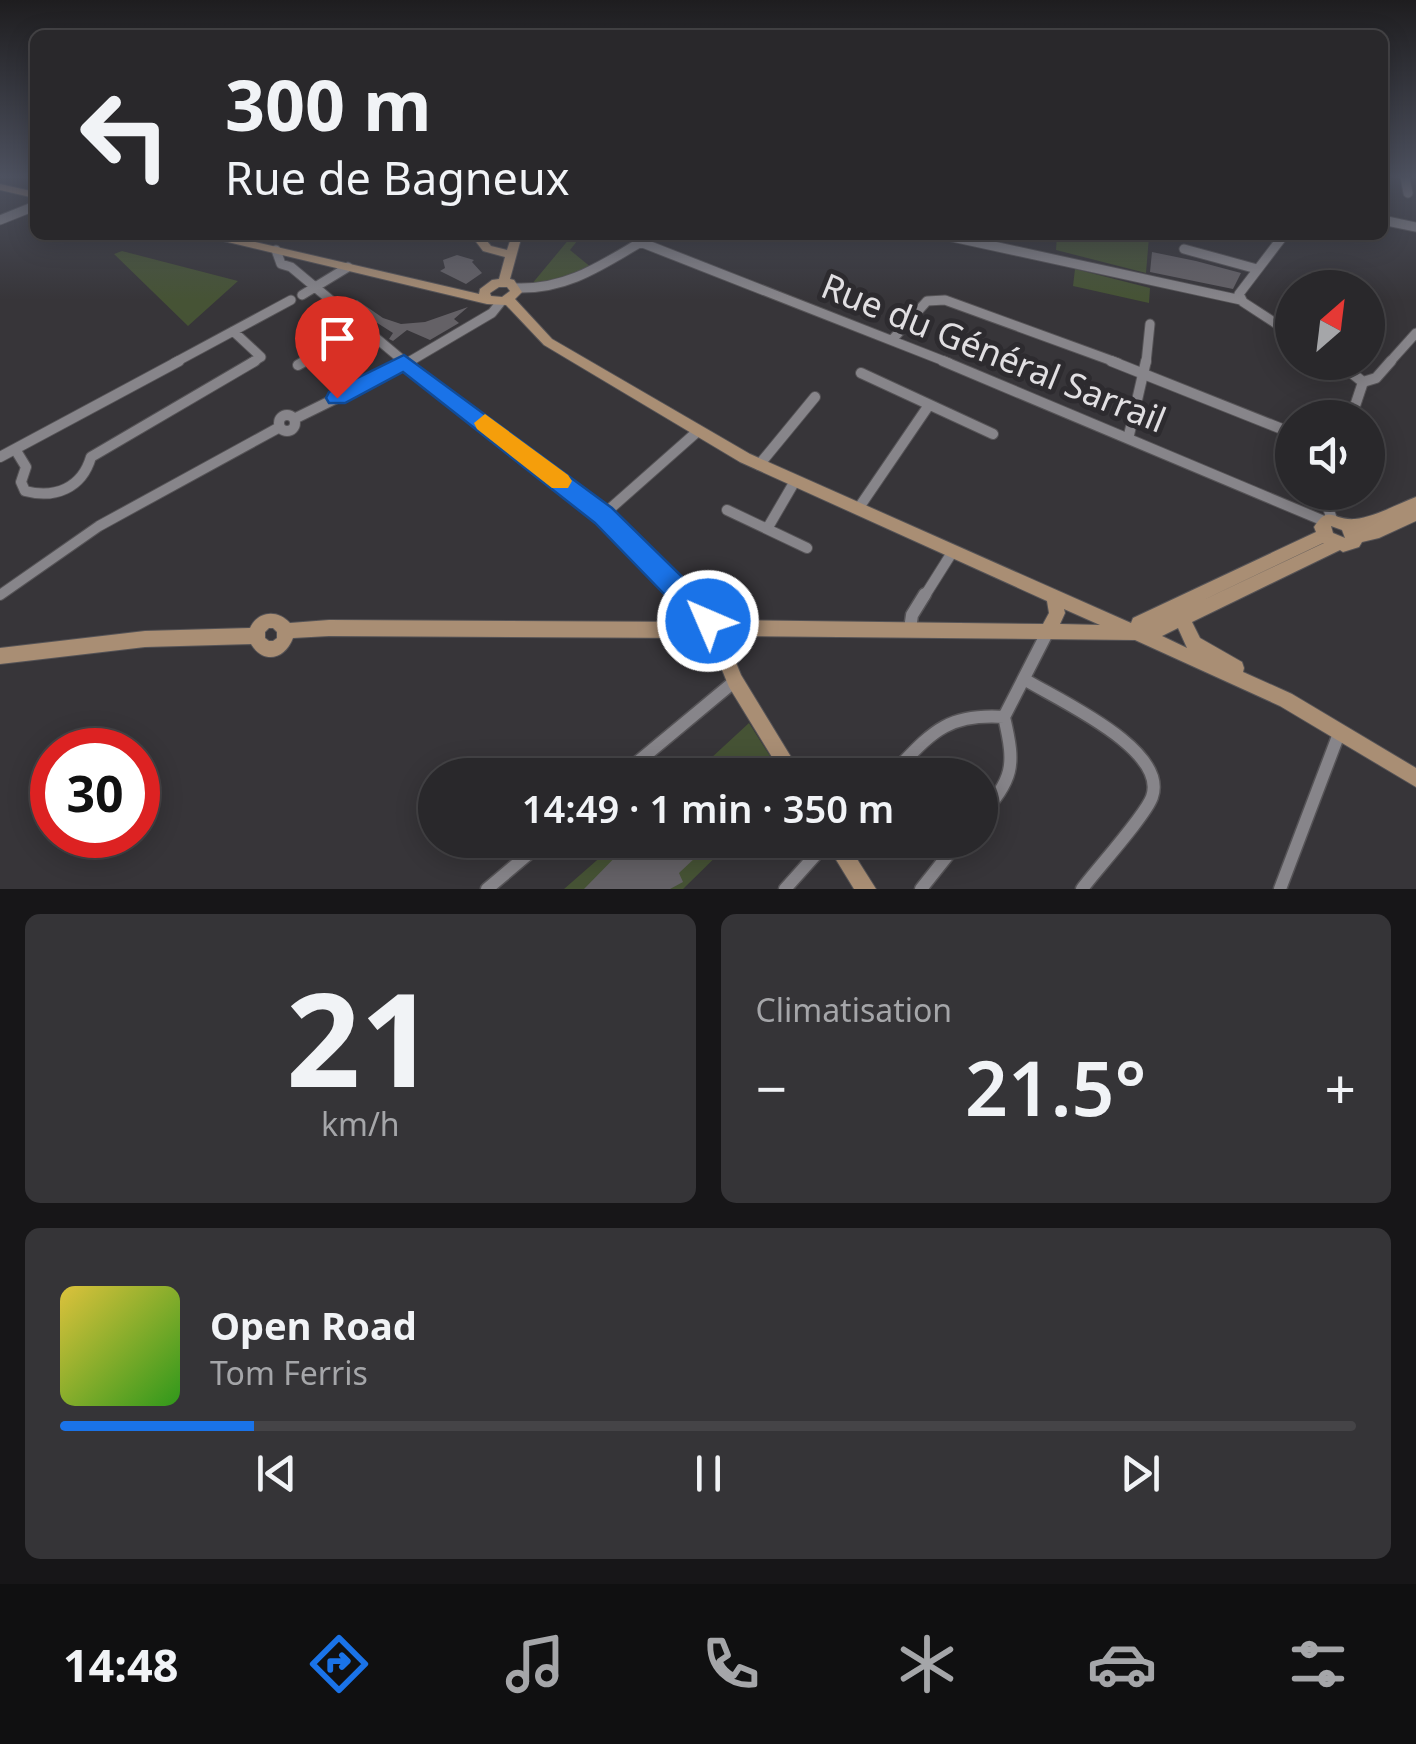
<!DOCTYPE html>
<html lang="fr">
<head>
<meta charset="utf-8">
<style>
  :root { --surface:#29282b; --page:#353437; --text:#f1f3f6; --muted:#a5a6a9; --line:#454447; --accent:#1a73e8 }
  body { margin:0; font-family:"Noto Sans",sans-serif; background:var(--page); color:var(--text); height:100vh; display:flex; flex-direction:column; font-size:38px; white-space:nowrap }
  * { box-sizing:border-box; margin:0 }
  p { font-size:32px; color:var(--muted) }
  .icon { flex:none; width:55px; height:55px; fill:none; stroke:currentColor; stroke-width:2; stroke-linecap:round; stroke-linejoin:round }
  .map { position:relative; height:889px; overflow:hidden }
  .drawer { display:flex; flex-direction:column; gap:25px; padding:25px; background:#171618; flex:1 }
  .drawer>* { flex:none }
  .hud { position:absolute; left:30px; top:30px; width:1358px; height:210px; border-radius:15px; box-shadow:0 5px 25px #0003,0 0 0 2px var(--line); background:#29282b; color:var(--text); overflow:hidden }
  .needle { width:65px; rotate:28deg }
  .tools { position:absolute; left:1275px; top:270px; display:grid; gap:20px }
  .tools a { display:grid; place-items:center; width:110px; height:110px; border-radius:50%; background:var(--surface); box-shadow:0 5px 25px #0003,0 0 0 2px var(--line); font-size:50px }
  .speed { position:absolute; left:30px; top:728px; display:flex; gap:20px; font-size:50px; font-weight:700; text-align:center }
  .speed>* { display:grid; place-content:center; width:130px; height:130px; border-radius:50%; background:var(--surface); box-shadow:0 5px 25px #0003,0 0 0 2px var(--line); line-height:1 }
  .speed .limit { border:15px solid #d22; background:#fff; color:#111 }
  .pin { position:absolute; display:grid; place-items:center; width:85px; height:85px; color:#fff; margin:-102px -42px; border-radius:50% 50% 50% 0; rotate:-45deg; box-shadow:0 0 10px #0007 }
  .pin .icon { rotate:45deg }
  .me { position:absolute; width:110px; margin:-55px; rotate:315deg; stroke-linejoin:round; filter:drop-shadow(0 0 8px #0008) }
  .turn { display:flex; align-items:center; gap:35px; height:210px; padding:0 30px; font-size:45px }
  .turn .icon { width:130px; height:130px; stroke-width:2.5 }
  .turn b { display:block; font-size:70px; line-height:85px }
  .big { font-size:75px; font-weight:600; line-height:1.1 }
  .drawer .widget { flex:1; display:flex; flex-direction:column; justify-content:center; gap:15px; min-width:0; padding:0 35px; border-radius:15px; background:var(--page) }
  .drawer .dial { align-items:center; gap:0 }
  .dial b { font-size:130px; line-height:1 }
  .song { display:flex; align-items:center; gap:30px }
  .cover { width:120px; height:120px; border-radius:15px; background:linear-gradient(135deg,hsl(50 70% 55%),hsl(110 70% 35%)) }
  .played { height:10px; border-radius:5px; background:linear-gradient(90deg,var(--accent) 15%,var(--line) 15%) }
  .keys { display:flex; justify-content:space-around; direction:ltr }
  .heat { display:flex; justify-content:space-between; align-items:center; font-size:55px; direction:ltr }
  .drawer .tiles { flex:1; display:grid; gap:25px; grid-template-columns:1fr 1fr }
  .widget:last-child { grid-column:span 2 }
  .trip { position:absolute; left:418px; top:758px; width:580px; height:100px; border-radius:50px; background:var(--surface); box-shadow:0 5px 25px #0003,0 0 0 2px var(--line); font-weight:600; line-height:100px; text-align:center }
  .tab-bar { display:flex; height:160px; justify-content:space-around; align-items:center; background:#101011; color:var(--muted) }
  .tab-bar .icon { width:70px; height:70px }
  .tab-bar .on { color:var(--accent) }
  .tab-bar b { font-size:45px; color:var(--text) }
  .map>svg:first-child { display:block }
  .green { fill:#465335 }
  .building { fill:#646166 }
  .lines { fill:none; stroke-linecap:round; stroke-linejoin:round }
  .street-far2-casing { stroke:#555356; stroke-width:11 }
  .street-far1-casing { stroke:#555356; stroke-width:12 }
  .street-casing { stroke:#555356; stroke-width:15 }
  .secondary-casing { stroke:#555356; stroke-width:2 }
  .street-far2 { stroke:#87858a; stroke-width:9 }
  .street-far1 { stroke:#87858a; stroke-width:10 }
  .street { stroke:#87858a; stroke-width:12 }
  .secondary { fill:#a98e74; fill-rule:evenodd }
  .route { fill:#1a73e8; stroke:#114b97; stroke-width:2.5 }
  .slow { fill:#f59e0b }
  .labels { text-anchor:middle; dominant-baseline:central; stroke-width:10; stroke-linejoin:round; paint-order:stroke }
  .street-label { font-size:35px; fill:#e1dfe2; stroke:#2d2b2f }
</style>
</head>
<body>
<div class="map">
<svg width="1416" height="889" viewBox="0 0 1416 889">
  <rect width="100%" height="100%" fill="#373539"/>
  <path class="green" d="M 1057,235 L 1170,235 L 1175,240 L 1149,237 L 1146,273 L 1056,250 Z
    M 570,238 L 578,240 L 570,250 L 592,268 L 567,283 L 531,285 Z
    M 122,251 L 238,281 L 188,326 L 114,254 Z
    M 1075,269 L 1150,288 L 1149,303 L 1073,286 Z
    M 749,723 L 782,775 L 692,775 L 697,771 Z
    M 620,840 L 733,840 L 683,889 L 564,889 Z"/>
  <path class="building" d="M 1152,252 L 1196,261 L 1241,273 L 1233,289 L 1150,272 Z
    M 457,255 L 474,260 L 472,262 L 482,273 L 466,284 L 440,271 L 445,268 L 443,260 Z
    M 357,300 L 383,318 L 401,324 L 425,322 L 468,307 L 454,319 L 459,323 L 430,340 L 407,330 L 393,341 L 389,339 L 393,333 L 349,305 Z
    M 632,840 L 714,840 L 679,873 L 683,882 L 670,889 L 584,889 Z"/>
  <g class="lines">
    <defs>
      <path id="street-far2" d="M 1405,176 L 1408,193
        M 0,220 L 35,206
        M 1382,220 L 1416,227
        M 943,235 L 1241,300
        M 1284,235 L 1239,294 L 1243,302 L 1292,334
        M 640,242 L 949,363
        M 1184,249 L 1257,269
        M 276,250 L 281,264 L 291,267 L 406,363
        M 516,288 C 571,290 607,261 653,235
        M 302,295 L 348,267
        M 233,331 L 261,357 L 251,363
        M 892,340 L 927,301 L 945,300 L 1118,363
        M 174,363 L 291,300
        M 301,363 L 361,327
        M 407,363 L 492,313 L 500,303
        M 1146,363 L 1150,324
        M 1389,363 L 1416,333"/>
      <path id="street-far1" d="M 403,361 L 603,515 L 685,597
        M 943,361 L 1324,521
        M 1111,361 L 1292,433
        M 1338,362 L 1363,382
        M 298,365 L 305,361
        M 861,373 L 993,434
        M 1363,382 L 1376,378 L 1391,361
        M279 423a8 8 0 1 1 16 0a8 8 0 1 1-16 0Z
        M 296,418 L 412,361
        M 1351,418 L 1363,382
        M 1129,435 L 1146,361
        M 15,449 L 26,467 L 21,482 L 25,491 C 55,499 82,488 91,457 L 255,361
        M 0,457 L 179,361
        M 759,465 L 815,397
        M 1331,492 L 1328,508 L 1332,519
        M 858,509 L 929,405
        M 727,510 L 807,548
        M 603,515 L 698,431
        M 767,529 L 795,481
        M 0,595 L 99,526 L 278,428
        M 924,597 L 953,551"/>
      <path id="street" d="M 682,594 L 709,621
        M 910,629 L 912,615 L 925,594
        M 1024,679 C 1056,699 1169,749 1152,797 C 1146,815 1096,870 1082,889
        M 622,775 L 735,681
        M 891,775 C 930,735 944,713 1004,717
        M 980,817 C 1013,778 1016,768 1004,717 L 1048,631
        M 487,889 L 545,840
        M 785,889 L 829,840
        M 921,889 L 960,840
        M 1280,889 L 1340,731"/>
      <path id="secondary" d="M 0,184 L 35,192 L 35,198 L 0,190 Z
        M 206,235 L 225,235 L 479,294 L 480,289 L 492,280 L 499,279 L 505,257 L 483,251 L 471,235 L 482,235 L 491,246 L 507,250 L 512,235 L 522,235 L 510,279 L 514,280 L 522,292 L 515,299 L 552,339 L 750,454 L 1131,623 L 1133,618 L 1316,532 L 1314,527 C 1329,503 1333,521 1355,519 C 1375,517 1397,504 1416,497 L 1416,521 L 1379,538 L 1362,542 L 1359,547 L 1343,552 L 1340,550 L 1192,622 L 1200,638 L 1242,662 L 1244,668 L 1243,672 L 1292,694 L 1416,768 L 1416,787 L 1280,706 L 1135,640 L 731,636 L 728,643 L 741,675 L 802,775 L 783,775 L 729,687 L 714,650 L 701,646 L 696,638 L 329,636 L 293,638 C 285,659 264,665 251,644 L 145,647 L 0,664 L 0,648 L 145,631 L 250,628 C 258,611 277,609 290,623 L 329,620 L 697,622 C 704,610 719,610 728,620 L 1043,624 L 1049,613 L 1047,601 L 740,462 L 544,345 L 506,305 L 487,304 L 211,238 ZM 499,287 L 507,287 L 510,291 L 502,297 L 491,296 L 490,293 ZM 1331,526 L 1342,530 L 1345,538 L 1333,533 ZM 1323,543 L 1324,543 L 1197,603 ZM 1064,609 L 1100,625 L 1060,624 L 1065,613 ZM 269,628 L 273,628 L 277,632 L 277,638 L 273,641 L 269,641 L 265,638 L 265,632 ZM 1178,628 L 1187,648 L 1162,636 Z
        M 824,840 L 845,840 L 876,889 L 854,889 Z"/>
    </defs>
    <use href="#street-far2" class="street-far2-casing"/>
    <use href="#street-far1" class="street-far1-casing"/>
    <use href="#street" class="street-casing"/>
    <use href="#secondary" class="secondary-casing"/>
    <use href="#street-far2" class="street-far2"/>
    <use href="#street-far1" class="street-far1"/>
    <use href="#street" class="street"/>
    <use href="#secondary" class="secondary"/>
  </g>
  <linearGradient id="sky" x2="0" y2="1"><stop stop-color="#1e1d1f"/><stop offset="0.59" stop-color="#4d515f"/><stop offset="1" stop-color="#4d515f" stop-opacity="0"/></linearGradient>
  <rect width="1416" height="300" fill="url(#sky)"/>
  <path class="route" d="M 404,355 L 612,508 L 718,612 L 722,621 L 718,630 L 708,633 L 699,630 L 595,523 L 403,372 L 345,403 L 329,403 L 326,398 L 329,392 Z"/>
  <path class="slow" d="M 485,414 L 568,475 L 572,481 L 568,488 L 552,488 L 477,429 L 474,423 Z"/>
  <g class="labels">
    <g class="street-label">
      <text transform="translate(994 352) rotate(22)">Rue du Général Sarrail</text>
    </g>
  </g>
</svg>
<div class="tools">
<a><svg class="needle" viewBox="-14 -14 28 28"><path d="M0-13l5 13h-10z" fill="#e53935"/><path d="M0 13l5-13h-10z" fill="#a5a6a9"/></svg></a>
<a><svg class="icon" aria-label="sound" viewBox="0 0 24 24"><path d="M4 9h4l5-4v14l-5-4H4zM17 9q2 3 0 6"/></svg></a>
</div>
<div class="speed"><div class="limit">30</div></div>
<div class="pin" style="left:337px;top:398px;background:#d93025"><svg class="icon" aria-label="arrive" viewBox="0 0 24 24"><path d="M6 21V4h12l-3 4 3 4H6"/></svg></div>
<svg class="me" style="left:708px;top:621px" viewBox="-20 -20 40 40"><circle r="17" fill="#1a73e8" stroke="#fff" stroke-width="3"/><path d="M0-11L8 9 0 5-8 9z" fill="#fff"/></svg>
<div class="trip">14:49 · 1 min · 350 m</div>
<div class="hud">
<div class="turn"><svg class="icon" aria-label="left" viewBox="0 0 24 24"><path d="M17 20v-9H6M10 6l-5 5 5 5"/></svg><div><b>300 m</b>Rue de Bagneux</div></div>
</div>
</div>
<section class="drawer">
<div class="tiles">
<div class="widget dial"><b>21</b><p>km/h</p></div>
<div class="widget"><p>Climatisation</p>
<div class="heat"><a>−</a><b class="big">21.5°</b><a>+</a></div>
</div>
<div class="widget">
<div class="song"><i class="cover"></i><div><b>Open Road</b><p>Tom Ferris</p></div></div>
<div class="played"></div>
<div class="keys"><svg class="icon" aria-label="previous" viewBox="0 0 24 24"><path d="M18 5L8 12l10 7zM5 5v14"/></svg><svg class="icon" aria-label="pause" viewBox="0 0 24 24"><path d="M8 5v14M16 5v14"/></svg><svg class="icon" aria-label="next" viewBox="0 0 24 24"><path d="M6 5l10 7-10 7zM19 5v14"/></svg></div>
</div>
</div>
</section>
<nav class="tab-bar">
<b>14:48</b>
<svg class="icon on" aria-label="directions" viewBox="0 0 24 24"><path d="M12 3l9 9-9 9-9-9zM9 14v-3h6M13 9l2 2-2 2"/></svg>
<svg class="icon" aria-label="music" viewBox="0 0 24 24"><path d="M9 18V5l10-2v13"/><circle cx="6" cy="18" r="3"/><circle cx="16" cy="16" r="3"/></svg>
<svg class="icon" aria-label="phone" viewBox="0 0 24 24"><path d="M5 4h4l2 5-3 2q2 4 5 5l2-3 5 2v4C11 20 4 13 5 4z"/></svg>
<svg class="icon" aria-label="climate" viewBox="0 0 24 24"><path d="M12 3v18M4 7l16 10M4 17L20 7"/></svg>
<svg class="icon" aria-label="car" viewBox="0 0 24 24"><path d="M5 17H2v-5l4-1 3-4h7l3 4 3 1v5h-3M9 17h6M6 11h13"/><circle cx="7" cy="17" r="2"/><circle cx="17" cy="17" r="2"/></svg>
<svg class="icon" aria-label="filters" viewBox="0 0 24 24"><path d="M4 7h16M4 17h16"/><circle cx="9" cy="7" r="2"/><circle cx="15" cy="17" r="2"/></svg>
</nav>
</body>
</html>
